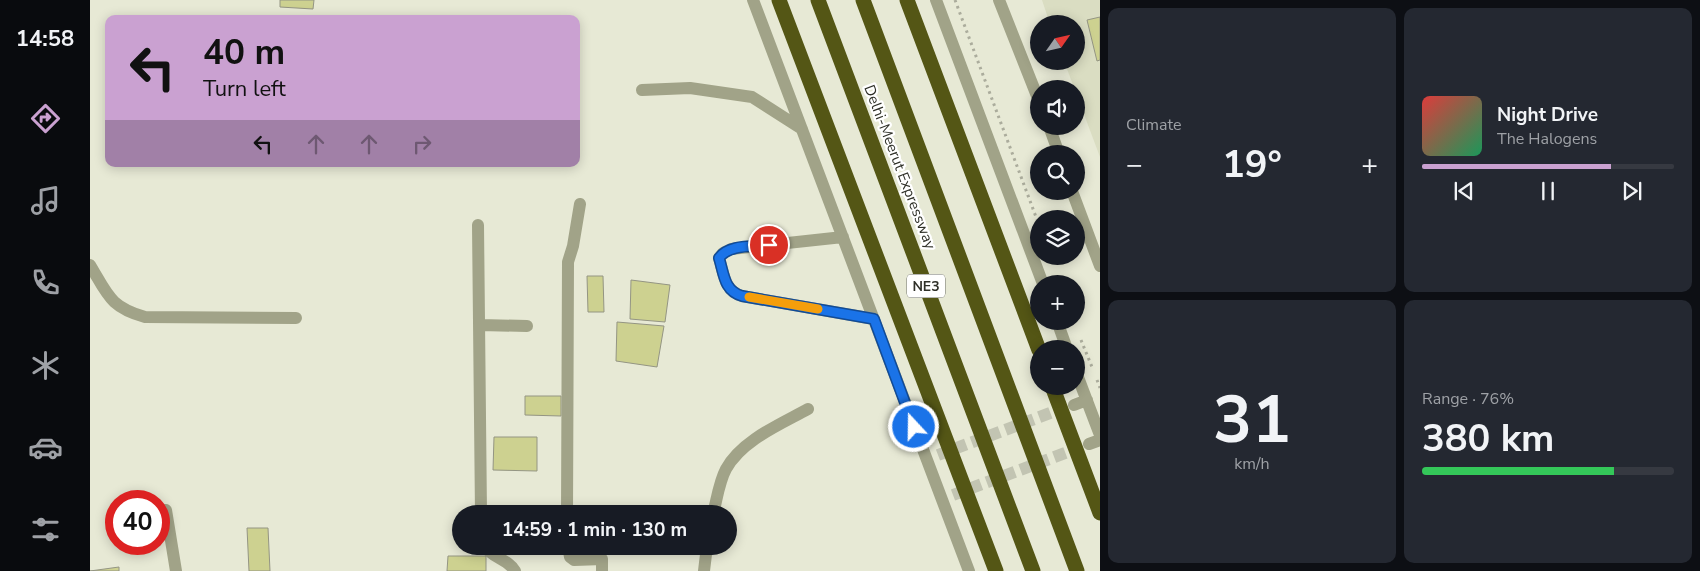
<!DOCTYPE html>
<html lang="en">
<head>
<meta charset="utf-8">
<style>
  :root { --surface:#171b24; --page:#242831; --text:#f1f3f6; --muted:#9ea1a6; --line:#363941; --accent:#caa1d1 }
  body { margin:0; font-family:"Nunito Sans",sans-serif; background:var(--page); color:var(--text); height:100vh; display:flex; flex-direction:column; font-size:19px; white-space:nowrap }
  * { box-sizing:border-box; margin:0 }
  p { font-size:16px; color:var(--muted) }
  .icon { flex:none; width:28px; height:28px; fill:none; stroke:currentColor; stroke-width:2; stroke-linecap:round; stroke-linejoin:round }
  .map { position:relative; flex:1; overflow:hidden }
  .side { display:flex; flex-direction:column; gap:8px; padding:8px; background:#0d0f14; width:600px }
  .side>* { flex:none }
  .guide { position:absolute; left:15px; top:15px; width:475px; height:152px; border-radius:10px; box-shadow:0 2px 12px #0003; background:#caa1d1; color:#111; overflow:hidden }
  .needle { width:32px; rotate:56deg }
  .fabs { position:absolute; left:940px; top:15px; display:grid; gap:10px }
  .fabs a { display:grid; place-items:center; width:55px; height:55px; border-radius:50%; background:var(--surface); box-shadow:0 2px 12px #0003; font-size:25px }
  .speed { position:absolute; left:15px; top:490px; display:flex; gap:10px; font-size:25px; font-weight:700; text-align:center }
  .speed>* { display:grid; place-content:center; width:65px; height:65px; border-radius:50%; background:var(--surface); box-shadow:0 2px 12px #0003; line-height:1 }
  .speed .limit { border:8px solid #d22; background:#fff; color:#111 }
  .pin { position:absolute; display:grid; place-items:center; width:42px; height:42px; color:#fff; margin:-21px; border:2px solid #fff; border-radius:50%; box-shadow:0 1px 5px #0007 }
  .me { position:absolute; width:55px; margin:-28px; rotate:339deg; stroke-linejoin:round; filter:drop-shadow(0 0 4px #0008) }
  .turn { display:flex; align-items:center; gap:18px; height:105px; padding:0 15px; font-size:22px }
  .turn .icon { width:65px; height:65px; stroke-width:2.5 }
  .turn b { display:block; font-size:35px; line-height:42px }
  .lanes { display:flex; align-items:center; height:48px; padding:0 15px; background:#0003; justify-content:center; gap:25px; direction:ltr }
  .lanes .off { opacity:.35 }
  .big { font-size:38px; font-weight:700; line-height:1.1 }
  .side .tile { flex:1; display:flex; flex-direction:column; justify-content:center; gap:8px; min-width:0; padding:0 18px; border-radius:10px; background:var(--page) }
  .side .dial { align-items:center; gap:0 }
  .dial b { font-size:65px; line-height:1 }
  .song { display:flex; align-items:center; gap:15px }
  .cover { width:60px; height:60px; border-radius:8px; background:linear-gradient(135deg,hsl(0 70% 55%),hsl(150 70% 35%)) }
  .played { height:5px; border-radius:2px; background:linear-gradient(90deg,var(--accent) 75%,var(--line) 75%) }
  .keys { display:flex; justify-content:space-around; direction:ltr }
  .heat { display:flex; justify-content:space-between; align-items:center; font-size:28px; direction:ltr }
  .charge { height:8px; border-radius:4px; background:linear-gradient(90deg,#34c759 76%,var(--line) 0) }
  .side .tiles { flex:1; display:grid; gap:8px; grid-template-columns:repeat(2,1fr) }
  .trip { position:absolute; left:362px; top:505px; width:285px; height:50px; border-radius:25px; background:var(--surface); box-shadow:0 2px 12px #0003; font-weight:700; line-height:50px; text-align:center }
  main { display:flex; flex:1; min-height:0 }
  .tabs { display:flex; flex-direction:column; width:90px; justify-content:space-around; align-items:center; background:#090b0e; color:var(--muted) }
  .tabs .icon { width:35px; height:35px }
  .tabs .on { color:var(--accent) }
  .tabs b { font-size:22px; color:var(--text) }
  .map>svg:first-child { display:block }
  .built { fill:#daddc2 }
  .building { fill:#cdd190; stroke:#949583 }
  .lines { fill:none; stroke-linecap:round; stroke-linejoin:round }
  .minor-tunnel { stroke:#c2c4b2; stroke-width:12; stroke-dasharray:12 6; stroke-linecap:butt }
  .path { stroke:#abac9c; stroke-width:3; stroke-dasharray:2.5 4; stroke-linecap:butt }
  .minor { stroke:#a1a388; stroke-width:12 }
  .highway { stroke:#545615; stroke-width:15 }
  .route-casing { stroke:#114b97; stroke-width:12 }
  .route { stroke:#1a73e8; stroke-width:9 }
  .slow { stroke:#f59e0b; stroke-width:9 }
  .labels { text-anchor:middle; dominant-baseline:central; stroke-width:4.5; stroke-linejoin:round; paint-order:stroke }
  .shield { fill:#fff; stroke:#6d6e68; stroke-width:1 }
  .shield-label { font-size:14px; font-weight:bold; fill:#2f3028 }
  .street-label { font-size:15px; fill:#2f3028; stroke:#fff }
</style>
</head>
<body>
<main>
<nav class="tabs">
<b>14:58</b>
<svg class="icon on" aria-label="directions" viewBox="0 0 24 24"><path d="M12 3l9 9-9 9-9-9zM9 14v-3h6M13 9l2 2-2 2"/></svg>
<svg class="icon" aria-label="music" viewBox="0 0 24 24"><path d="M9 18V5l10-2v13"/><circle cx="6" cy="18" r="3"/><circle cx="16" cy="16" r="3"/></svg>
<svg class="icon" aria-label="phone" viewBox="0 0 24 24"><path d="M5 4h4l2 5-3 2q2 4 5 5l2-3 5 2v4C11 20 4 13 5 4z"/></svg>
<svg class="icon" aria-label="climate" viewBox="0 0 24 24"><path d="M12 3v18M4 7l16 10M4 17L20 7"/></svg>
<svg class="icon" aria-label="car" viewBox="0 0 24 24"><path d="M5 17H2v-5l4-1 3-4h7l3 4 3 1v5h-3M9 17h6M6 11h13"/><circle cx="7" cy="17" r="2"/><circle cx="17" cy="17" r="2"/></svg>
<svg class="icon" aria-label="filters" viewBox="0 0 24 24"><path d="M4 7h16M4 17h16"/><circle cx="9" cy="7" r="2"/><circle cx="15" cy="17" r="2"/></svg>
</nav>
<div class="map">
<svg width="1010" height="571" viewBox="0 0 1010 571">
  <rect width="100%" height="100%" fill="#e7e9d5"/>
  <path class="built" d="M 952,0 L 1010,0 L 1010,157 L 974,61 L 986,61 L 986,24 L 960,24 Z"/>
  <path class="building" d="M 190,0 L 224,0 L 223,9 L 190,7 Z
    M 1010,17 L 1010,60 L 1007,61 L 997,20 Z
    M 497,276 L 513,276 L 514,312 L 498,312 Z
    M 541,280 L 580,285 L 575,322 L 540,319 Z
    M 527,322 L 574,326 L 567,367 L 526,361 Z
    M 435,396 L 471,396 L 471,416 L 435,415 Z
    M 404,437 L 447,437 L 447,471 L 403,470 Z
    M 157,528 L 178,528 L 180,571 L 159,571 Z
    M 358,556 L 396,556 L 396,571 L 357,571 Z
    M 29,567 L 29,571 L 0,571 Z"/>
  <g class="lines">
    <path class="minor-tunnel" d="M 848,455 L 979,406
      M 863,495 L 994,446"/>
    <path class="path" d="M 865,0 L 949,225
      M 991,340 L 1002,367
      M 1007,380 L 1010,388"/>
    <path class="minor" d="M 663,0 L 879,571
      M 846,0 L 953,284
      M 909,0 L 949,101
      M 552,90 L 600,88 L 662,97 L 712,129
      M 959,126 L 969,154
      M 982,191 L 1010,266
      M 388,225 L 391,514
      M 753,237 L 641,249 L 633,253 L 629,258 C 634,274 634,291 652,296 L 784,319
      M 0,265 C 18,295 20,307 55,317 L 206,318
      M 967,321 L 977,349
      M 391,325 L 437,326
      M 986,372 L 1010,435
      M 984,405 L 997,400
      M 999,444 L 1010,440
      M 76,510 L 86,571
      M 477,514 L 478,262 L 483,246 L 490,204
      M 623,514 C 627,499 629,482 636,469 C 652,440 691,424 718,409
      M 394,546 C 402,558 418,559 425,571
      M 478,546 L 480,557 L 484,560 L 512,559 L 512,571
      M 614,571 L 617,546"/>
    <path class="highway" d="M 689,0 L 906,571
      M 728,0 L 943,571
      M 773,0 L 987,571
      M 817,0 L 949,350
      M 962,386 L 1010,513"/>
  </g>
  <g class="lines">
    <defs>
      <path id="route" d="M 679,245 C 663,247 639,244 629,258 C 634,274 634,291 652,296 L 784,319 L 824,427"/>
    </defs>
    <use href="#route" class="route-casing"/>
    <use href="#route" class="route"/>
    <path class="slow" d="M 659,297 L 728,309"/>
  </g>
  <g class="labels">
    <rect class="shield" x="817" y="274.5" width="38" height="23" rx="4"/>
    <g class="shield-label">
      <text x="836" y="286">NE3</text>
    </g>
    <g class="street-label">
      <text transform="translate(810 167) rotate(69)">Delhi-Meerut Expressway</text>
    </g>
  </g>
</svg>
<div class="fabs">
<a><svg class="needle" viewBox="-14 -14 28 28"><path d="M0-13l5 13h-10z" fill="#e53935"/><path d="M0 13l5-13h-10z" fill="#9ea1a6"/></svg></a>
<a><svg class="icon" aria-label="sound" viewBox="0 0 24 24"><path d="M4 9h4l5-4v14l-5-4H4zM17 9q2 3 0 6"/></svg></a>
<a><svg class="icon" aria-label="search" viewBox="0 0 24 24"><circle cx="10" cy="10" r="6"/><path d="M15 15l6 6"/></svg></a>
<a><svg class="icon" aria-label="layers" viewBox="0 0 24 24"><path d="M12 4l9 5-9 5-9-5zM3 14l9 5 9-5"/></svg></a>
<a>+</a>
<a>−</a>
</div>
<div class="speed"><div class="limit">40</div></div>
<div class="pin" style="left:679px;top:245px;background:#d93025"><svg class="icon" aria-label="arrive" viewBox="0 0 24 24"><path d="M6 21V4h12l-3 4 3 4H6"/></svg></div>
<svg class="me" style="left:824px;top:427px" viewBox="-20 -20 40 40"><circle r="17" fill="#1a73e8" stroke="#fff" stroke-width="3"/><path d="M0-11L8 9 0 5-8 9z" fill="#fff"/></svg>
<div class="trip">14:59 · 1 min · 130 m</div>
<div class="guide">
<div class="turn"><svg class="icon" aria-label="left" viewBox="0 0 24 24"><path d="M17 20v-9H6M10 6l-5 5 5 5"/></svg><div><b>40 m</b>Turn left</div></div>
<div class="lanes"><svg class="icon" aria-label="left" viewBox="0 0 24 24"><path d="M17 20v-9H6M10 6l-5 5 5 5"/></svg><svg class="icon off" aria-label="ahead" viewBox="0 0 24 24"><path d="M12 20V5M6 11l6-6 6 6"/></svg><svg class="icon off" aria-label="ahead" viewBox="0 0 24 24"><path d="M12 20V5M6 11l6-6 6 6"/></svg><svg class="icon off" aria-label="right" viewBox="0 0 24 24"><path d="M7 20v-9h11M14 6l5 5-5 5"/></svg></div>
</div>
</div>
<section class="side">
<div class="tiles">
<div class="tile"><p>Climate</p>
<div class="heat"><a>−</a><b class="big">19°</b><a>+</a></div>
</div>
<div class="tile">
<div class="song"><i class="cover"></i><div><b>Night Drive</b><p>The Halogens</p></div></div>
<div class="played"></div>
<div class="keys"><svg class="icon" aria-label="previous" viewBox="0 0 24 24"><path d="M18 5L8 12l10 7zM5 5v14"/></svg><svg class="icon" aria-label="pause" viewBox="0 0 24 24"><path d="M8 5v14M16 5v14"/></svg><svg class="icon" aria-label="next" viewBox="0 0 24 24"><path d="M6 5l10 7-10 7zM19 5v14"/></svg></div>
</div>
<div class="tile dial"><b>31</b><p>km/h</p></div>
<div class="tile"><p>Range · 76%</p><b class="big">380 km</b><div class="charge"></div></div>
</div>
</section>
</main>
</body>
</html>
